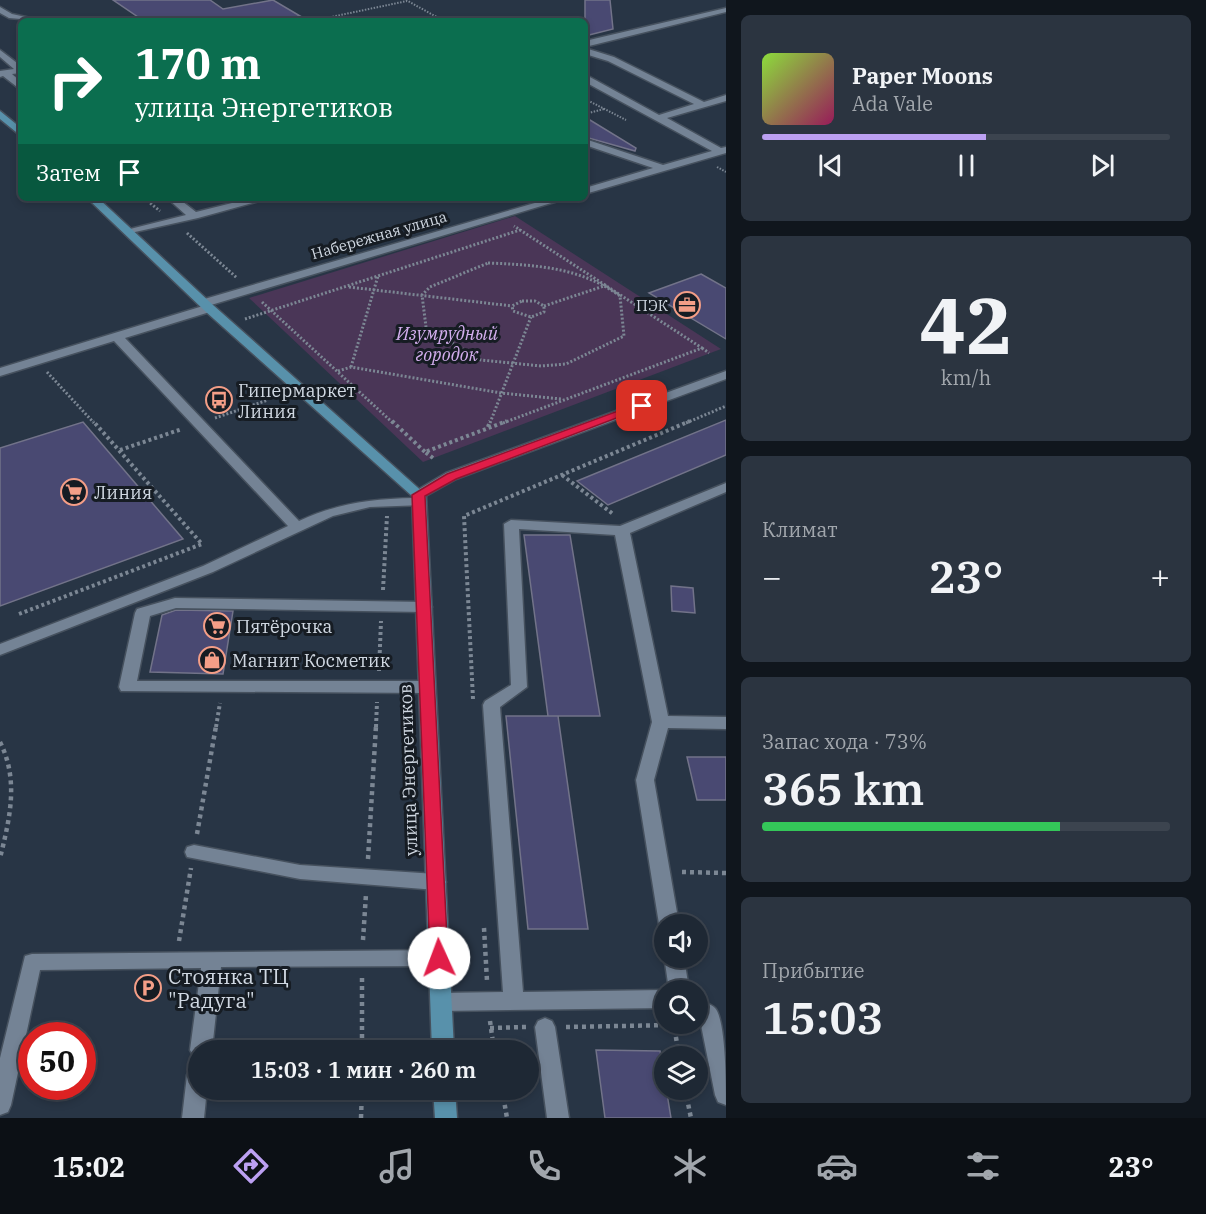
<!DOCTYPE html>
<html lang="ru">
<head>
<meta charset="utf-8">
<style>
  :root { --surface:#1e2834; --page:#2b3440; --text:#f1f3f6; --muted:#a1a6ac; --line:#3c444f; --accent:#bca0f2 }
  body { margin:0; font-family:"IBM Plex Serif",serif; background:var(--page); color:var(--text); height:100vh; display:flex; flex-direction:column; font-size:22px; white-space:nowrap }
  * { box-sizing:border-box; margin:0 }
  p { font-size:20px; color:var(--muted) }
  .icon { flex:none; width:33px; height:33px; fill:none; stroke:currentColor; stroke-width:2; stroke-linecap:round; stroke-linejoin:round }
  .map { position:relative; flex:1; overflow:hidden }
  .panel { display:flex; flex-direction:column; gap:15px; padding:15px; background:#10161d; width:480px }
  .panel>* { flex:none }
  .guide { position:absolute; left:18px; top:18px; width:570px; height:183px; border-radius:9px; box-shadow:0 3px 9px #0003,0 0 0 2px var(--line); background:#0b6e4f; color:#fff; overflow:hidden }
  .controls { position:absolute; left:654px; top:914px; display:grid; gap:12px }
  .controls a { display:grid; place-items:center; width:54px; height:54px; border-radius:50%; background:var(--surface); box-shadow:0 3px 9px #0003,0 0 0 2px var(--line); font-size:30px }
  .speed { position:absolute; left:18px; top:1022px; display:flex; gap:12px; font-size:30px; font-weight:700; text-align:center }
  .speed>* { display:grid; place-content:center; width:78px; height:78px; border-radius:50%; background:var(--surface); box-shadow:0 3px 9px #0003,0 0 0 2px var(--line); line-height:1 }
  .speed .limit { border:9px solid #d22; background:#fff; color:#111 }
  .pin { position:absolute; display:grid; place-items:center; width:51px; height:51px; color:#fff; margin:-26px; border-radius:12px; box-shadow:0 3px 9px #0006 }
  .me { position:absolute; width:66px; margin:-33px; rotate:358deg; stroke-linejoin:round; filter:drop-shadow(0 0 4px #0008) }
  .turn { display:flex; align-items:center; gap:21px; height:126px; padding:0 18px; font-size:27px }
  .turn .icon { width:78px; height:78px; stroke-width:2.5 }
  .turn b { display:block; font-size:42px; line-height:51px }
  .then { display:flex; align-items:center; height:57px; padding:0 18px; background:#0003; gap:12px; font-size:22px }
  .big { font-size:45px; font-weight:600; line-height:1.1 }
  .panel .widget { flex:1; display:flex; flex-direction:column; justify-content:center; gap:9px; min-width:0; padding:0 21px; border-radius:9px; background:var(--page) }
  .panel .dial { align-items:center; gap:0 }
  .dial b { font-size:78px; line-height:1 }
  .song { display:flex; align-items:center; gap:18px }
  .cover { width:72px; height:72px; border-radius:9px; background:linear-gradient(135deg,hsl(90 70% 55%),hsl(330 70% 35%)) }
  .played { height:6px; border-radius:3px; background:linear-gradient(90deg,var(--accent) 55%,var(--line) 55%) }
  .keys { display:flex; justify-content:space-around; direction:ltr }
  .heat { display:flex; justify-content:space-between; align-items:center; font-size:33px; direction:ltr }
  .charge { height:9px; border-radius:4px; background:linear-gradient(90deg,#34c759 73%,var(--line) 0) }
  .trip { position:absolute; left:188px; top:1040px; width:351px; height:60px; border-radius:30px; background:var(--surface); box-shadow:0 3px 9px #0003,0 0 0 2px var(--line); font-weight:600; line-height:60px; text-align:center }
  .tabs { display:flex; height:96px; justify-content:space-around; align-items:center; background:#0c1015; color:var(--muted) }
  .tabs .icon { width:42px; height:42px }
  .tabs .active { color:var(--accent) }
  .tabs b { font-size:27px; color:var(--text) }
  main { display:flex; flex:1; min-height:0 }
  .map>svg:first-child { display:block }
  .green { fill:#4a3657 }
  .building { fill:#494972; stroke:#727389; stroke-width:1.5 }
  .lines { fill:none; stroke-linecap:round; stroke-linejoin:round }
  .minor-casing { stroke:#46515e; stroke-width:3 }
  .major-casing { stroke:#46515e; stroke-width:3 }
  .path-far3 { stroke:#7c8794; stroke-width:2; stroke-dasharray:1.5 1.5; stroke-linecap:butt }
  .path-far2 { stroke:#7c8794; stroke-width:3; stroke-dasharray:2 2; stroke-linecap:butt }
  .path-far1 { stroke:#7c8794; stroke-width:4; stroke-dasharray:3 3; stroke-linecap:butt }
  .path { stroke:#7c8794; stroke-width:4.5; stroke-dasharray:4 4; stroke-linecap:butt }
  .minor { fill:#748395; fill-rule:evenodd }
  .major { fill:#5891ab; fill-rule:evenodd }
  .route { fill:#e11d48; stroke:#92132f; stroke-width:1.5 }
  .labels { text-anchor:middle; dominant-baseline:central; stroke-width:6; stroke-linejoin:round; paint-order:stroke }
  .far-street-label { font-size:15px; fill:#d0d8e2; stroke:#161c23 }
  .far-poi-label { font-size:15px; fill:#d0d8e2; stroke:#161c23; text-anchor:end }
  .park-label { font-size:18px; font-style:italic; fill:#d3aeee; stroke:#161c23 }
  .poi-label { font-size:18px; fill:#d0d8e2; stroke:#161c23; text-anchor:start }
  .street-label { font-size:18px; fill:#d0d8e2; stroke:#161c23 }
  .near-poi-label { font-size:21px; fill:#d0d8e2; stroke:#161c23; text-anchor:start }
</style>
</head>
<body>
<main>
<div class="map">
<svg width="726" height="1118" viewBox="0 0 726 1118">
  <rect width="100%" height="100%" fill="#283545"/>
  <path class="green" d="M 515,216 L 721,349 L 423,462 L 249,298 Z"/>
  <path class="building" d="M 113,0 L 210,0 L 223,9 L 273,0 L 300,16 L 275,21 L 144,21 Z
    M 585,0 L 610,0 L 613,29 L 585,36 Z
    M 585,117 L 636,148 L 635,151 L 585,137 Z
    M 701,274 L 726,288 L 726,339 L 649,293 Z
    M 726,420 L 726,455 L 608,505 L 577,481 Z
    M 83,422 L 183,539 L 0,606 L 0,448 Z
    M 524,535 L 570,535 L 600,716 L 548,716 Z
    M 671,586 L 693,588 L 695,613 L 672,611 Z
    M 176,610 L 233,611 L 223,674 L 150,672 L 162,615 Z
    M 506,716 L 558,716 L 588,929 L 528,929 Z
    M 687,757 L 726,757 L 726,800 L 697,800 Z
    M 596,1050 L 660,1051 L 671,1118 L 605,1118 Z"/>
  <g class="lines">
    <defs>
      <path id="minor" d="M 0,7 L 12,14 L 44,21 L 9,18 L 0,13 Z
        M 726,8 L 726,12 L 585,47 L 585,41 Z
        M 585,48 L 614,57 L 704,102 L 726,95 L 726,101 L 667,118 L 721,148 L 726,147 L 726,153 L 585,194 L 585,188 L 653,168 L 585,145 L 585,139 L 663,165 L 712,151 L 585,82 L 585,75 L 588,76 L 659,115 L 694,104 L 608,61 L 585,54 Z
        M 0,50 L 21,66 L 21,73 L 12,74 L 21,82 L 21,90 L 3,76 L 0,77 L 0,71 L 14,69 L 0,57 Z
        M 167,198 L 178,198 L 196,212 L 252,198 L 270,198 L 198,218 L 126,234 L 126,230 L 186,215 Z
        M 552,198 L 568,198 L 211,305 L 215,308 L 213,311 L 125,338 L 299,521 C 338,503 371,499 414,498 L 412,495 L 414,492 L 446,473 L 726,371 L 726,379 L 456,479 L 422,498 L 426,502 L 424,505 L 370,507 L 333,516 L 213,572 L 0,655 L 0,644 L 203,566 L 288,526 L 114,341 L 0,376 L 0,368 L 203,306 L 199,303 L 201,300 Z
        M 726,483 L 726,492 L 630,533 L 668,716 L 726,717 L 726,729 L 668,728 L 654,780 L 679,924 L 664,924 L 664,930 L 659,924 L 636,780 L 652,722 L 615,535 L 519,529 L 527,687 L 500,707 L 523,992 L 664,990 L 664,1008 L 441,1011 L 434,1008 L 431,1002 L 434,996 L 441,993 L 503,992 L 483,705 L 485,701 L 511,685 L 504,524 L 511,520 L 620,526 Z
        M 175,598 L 424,602 L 432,607 L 424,612 L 176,608 L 150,616 L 137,681 L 427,681 L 433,683 L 435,687 L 433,691 L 427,693 L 121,691 L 119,687 L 135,613 L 137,609 Z
        M 194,845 L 300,865 L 436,874 L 443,877 L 446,882 L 443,887 L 436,890 L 300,879 L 187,857 L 185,852 L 187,847 Z
        M 439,950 L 446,952 L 449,958 L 446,964 L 439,966 L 221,967 L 212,1050 L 198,1050 L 198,1058 L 194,1057 L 190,1050 L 201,968 L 40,970 L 11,1105 L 8,1112 L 0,1115 L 0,1058 L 25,956 L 32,954 Z
        M 664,956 L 684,957 L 689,990 L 669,990 Z
        M 698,1000 C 703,1002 711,1004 715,1008 C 726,1020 726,1086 726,1105 L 718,1102 L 715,1095 L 700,1020 L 698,1019 Z
        M 545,1018 L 552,1021 L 555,1027 L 569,1118 L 547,1118 L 535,1027 L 538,1021 Z
        M 198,1065 L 198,1089 L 207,1089 L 204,1118 L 182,1118 L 187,1075 L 190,1068 Z"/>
      <path id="major" d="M 0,111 L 21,128 L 21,136 L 0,119 Z
        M 87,198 L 98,198 L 213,305 L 426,495 L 454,1050 L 432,1050 L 412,496 L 205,311 Z
        M 433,1089 L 455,1089 L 457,1118 L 435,1118 Z"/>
    </defs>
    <use href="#minor" class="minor-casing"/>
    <use href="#major" class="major-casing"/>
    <path class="path-far3" d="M 406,0 L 444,21
      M 312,21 L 407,1
      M 585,99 L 626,120
      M 585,114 L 604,109
      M 717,167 L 726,172"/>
    <path class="path-far2" d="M 144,198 L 160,211
      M 187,233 L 237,278
      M 488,263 C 536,265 580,267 620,296 L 624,336 L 566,364 L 541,366 L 481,360 L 426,327 L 422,295 L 430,287 Z
      M 349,287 L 512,306
      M 522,301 L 535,301 L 544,306 L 544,312 L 531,317 L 513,311 L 512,306 Z
      M 262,302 L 393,423
      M 544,306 L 607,285
      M 245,319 L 520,230
      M 702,348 L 709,353
      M 351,367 L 378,276
      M 338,371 L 351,367 L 501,393 L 561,399
      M 47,372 L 94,423
      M 215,418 L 268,400
      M 490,423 L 531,317
      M 503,423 L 702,348 L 514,226
      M 686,423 L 726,406"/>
    <path class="path-far1" d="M 392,421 L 425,452
      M 488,427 L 490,421
      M 120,450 L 182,429
      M 433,458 L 425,452 L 507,421
      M 562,475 L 613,514
      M 383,590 L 387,516
      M 19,614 L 202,544 L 93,421
      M 379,671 L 381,621
      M 473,699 L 464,516 L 690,421
      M 216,727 L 220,703
      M 376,727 L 377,702"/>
    <path class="path" d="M 0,742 C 19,780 10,818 0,858
      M 197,834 L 216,726
      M 368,859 L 376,726
      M 682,872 L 726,873
      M 484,928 L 487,981
      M 363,940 L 366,894
      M 179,941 L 191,868
      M 362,978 L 362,1050
      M 490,1021 L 494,1050
      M 566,1027 L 674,1025 L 679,1056
      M 490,1028 L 526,1027
      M 502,1089 L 507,1118
      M 685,1089 L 691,1118
      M 361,1118 L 362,1089"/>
    <use href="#minor" class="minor"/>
    <use href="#major" class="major"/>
  </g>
  <path class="route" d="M 637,404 L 648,406 L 456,479 L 425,496 L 448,958 L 445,963 L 439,965 L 432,963 L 430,958 L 412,495 L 447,474 Z"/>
  <defs>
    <symbol id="office-ring" viewBox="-11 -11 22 22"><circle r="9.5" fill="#161c23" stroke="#f49e87" stroke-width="1.5"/><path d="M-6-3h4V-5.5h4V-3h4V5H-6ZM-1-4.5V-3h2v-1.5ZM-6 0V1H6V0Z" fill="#f49e87"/></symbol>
    <symbol id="bus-ring" viewBox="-11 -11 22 22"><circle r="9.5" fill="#161c23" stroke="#f49e87" stroke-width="1.5"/><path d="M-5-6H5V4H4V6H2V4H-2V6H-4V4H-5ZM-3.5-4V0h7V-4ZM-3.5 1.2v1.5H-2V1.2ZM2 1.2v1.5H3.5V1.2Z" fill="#f49e87"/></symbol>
    <symbol id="supermarket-ring" viewBox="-11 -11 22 22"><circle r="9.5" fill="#161c23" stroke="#f49e87" stroke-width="1.5"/><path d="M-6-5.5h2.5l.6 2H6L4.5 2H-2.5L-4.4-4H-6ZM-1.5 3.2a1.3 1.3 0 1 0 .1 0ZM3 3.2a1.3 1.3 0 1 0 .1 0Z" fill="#f49e87"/></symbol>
    <symbol id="shop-ring" viewBox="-11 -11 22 22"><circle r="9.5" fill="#161c23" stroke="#f49e87" stroke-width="1.5"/><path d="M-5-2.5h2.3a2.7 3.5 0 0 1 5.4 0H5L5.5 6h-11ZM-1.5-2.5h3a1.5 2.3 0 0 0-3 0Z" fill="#f49e87"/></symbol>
    <symbol id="parking-ring" viewBox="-11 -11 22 22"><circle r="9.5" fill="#161c23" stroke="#f49e87" stroke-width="1.5"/><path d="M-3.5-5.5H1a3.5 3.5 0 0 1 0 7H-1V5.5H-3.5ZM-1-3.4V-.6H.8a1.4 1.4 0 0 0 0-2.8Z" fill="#f49e87"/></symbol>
  </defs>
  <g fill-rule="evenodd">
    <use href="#office-ring" x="672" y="290" width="30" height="30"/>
    <use href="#bus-ring" x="204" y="385" width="30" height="30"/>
    <use href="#supermarket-ring" x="59" y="477" width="30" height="30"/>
    <use href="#supermarket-ring" x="202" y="611" width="30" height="30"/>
    <use href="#shop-ring" x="197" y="645" width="30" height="30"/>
    <use href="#parking-ring" x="133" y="973" width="30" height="30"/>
  </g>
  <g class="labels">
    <g class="far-street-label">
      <text transform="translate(379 235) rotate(-16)">Набережная улица</text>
    </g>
    <g class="far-poi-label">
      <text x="668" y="305">ПЭК</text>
    </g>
    <g class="park-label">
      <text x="447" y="333">Изумрудный<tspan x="447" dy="21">городок</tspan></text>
    </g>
    <g class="poi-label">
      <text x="238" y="390">Гипермаркет<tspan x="238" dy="21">Линия</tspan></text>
      <text x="94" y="492">Линия</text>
      <text x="236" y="626">Пятёрочка</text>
      <text x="232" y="660">Магнит Косметик</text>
    </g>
    <g class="street-label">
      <text transform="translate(408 770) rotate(-92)">улица Энергетиков</text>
    </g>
    <g class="near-poi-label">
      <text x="168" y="976">Стоянка ТЦ<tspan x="168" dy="24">"Радуга"</tspan></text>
    </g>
  </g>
</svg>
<div class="controls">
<a><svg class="icon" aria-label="sound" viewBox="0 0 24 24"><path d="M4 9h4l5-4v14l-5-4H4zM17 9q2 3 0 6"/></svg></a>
<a><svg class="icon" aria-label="search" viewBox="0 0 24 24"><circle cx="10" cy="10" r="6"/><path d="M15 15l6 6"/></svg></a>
<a><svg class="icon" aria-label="layers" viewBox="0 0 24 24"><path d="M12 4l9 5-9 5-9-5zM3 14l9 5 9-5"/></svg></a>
</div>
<div class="speed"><div class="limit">50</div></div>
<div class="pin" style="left:642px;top:406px;background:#d93025"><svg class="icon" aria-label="arrive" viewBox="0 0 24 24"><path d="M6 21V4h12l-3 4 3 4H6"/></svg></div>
<svg class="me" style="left:439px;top:958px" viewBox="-20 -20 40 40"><circle r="19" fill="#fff"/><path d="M0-13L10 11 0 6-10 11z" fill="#e11d48"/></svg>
<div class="trip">15:03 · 1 мин · 260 m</div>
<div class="guide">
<div class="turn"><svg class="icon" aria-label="right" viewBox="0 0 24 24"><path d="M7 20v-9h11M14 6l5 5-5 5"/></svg><div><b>170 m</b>улица Энергетиков</div></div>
<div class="then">Затем<svg class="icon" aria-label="arrive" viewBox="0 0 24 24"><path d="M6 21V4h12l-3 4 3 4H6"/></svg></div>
</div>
</div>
<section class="panel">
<div class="widget">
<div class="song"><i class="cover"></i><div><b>Paper Moons</b><p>Ada Vale</p></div></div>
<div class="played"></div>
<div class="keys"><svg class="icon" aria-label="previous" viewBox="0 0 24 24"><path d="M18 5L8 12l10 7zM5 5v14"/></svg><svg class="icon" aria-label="pause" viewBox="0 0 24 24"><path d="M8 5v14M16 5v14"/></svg><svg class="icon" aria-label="next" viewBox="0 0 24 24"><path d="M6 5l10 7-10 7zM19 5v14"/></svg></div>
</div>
<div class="widget dial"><b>42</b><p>km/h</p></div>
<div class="widget"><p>Климат</p>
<div class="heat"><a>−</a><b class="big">23°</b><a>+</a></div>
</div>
<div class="widget"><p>Запас хода · 73%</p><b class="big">365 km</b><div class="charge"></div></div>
<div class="widget"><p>Прибытие</p><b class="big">15:03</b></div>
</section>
</main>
<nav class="tabs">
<b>15:02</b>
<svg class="icon active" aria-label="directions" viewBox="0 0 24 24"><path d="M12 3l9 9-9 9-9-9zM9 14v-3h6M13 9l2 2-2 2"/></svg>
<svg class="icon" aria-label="music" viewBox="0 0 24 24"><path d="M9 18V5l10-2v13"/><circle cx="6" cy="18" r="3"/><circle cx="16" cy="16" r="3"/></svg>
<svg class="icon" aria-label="phone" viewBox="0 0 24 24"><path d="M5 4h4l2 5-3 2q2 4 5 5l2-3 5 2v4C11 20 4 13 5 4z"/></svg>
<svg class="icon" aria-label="climate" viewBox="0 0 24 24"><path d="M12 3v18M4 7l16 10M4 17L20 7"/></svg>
<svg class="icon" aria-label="car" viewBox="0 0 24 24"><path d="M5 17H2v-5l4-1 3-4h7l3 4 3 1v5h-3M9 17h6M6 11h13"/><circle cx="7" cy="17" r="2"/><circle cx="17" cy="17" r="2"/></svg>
<svg class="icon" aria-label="filters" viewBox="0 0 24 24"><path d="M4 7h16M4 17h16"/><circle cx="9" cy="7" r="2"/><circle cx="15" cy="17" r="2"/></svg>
<b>23°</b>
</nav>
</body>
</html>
